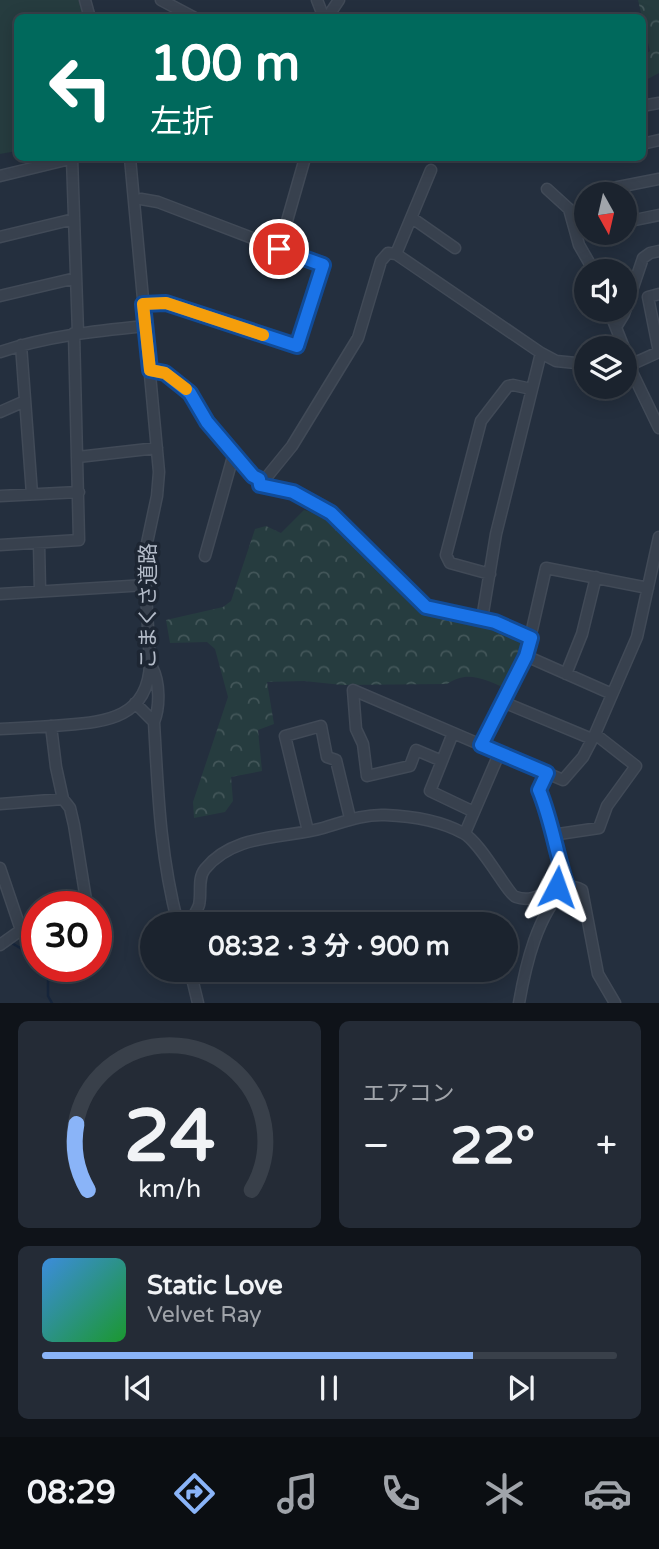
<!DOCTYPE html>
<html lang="ja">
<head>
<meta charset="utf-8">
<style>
  :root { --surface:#1b232e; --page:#242b36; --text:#f1f3f6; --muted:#a0a4aa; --line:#39404a; --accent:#8ab4f8 }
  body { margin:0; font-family:"Varela Round","Noto Sans JP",sans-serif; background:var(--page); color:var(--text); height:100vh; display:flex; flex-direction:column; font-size:26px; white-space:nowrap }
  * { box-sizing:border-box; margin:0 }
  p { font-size:23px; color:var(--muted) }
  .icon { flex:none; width:38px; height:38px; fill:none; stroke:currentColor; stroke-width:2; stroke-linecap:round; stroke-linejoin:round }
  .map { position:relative; height:1003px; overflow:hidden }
  .sheet { display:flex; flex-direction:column; gap:18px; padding:18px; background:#0f1319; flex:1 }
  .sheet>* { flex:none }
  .top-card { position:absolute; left:14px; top:14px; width:632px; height:147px; border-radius:10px; box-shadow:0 4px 18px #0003,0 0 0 2px var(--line); background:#00695c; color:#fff; overflow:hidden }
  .needle { width:46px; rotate:172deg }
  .tools { position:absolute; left:574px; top:182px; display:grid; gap:14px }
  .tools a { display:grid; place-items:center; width:63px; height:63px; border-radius:50%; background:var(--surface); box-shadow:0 4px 18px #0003,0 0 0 2px var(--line); font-size:35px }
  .speed { position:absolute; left:21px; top:891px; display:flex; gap:14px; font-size:35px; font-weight:700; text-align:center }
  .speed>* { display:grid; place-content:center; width:91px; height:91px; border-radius:50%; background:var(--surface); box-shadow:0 4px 18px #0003,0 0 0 2px var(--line); line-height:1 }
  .speed .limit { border:10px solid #d22; background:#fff; color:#111 }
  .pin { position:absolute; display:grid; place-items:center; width:60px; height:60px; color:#fff; margin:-30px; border:4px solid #fff; border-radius:50%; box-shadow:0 2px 7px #0007 }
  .me { position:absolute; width:77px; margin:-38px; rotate:4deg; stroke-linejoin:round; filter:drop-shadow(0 0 5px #0008) }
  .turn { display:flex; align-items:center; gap:24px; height:147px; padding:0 21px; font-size:32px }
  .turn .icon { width:91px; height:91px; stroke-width:2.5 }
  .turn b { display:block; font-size:49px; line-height:60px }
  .big { font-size:52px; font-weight:700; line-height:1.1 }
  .sheet .tile { flex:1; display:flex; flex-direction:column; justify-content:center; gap:10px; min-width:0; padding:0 24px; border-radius:10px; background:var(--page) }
  .sheet .dial { align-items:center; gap:0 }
  .dial svg { height:182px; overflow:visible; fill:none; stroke:var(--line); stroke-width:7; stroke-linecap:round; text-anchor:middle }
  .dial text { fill:var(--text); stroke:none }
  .song { display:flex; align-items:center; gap:21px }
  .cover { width:84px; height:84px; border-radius:10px; background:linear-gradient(135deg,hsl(210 70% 55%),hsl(130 70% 35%)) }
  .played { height:7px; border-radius:4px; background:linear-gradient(90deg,var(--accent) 75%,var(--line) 75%) }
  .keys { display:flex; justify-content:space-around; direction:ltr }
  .heat { display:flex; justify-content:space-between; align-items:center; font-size:38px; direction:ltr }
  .sheet .tiles { flex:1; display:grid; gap:18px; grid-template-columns:1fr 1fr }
  .tile:last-child { grid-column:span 2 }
  .trip { position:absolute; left:140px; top:912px; width:378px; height:70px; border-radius:35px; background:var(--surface); box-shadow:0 4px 18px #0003,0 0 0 2px var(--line); font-weight:700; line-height:70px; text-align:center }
  .dock { display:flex; height:112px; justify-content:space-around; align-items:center; background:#0b0e12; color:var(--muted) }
  .dock .icon { width:49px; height:49px }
  .dock .active { color:var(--accent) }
  .dock b { font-size:32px; color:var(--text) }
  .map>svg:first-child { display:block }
  .forest { fill:url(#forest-crowns) }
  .pitch { fill:#263c3f }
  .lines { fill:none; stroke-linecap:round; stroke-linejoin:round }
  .stream { stroke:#17263c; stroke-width:2.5 }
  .minor-casing { stroke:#414a57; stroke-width:13 }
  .minor { stroke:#38414e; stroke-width:10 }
  .route-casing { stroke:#114b97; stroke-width:18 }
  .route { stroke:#1a73e8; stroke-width:12 }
  .slow { stroke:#f59e0b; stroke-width:12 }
  .labels { text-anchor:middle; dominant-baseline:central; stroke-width:7; stroke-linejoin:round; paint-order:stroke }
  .street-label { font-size:21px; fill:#b4bcc9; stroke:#1d2633 }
</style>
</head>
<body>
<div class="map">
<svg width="659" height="1003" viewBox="0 0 659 1003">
  <defs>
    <pattern id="forest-crowns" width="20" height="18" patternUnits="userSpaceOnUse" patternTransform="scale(1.75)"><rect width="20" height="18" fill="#263c3f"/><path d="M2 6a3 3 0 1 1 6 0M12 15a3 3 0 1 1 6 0" fill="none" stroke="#435659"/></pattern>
  </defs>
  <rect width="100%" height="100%" fill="#242f3e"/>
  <path class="forest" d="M 638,0 L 659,0 L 659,73 L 642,82 L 642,57 L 650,51 Z
    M 304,510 L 319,514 L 422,611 L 479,625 L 527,642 L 503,687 C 483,679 467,670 447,684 L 342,685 L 304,681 L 267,682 L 274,724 L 258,730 L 262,771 L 231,777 L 233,801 L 225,812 L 194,818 L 193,802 L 228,697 L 215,649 L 207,642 L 170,643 L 166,620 L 223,607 L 231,601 L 255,529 L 266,526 L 281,533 Z"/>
  <path class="pitch" d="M 0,0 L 79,0 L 84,17 L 18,18 L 17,151 L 0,154 Z"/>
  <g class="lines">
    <path class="stream" d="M 10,942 L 37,958
      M 44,966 L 48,970 L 48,996 L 52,1003"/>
    <defs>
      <path id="minor" d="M 85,0 L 90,18
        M 161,0 L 195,18
        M 317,0 L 324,18
        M 327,18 L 339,0
        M 642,106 L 659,103
        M 642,144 L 659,140
        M 72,158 L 78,333
        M 0,176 L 74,158
        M 547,189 L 569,209 L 579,245 L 594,271
        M 601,194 L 603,190 L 659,179
        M 141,199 L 158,202 L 323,265 L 297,346 L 166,303 L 143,304
        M 412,218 L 455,248
        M 625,222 L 659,215
        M 0,237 L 74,219
        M 279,249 L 305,158
        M 396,254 L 431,170
        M 0,296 L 76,278
        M 609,310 L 624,348
        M 616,327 L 624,314 L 643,258 L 650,253 L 659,251
        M 21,345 L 32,494
        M 0,352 C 47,336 96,331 145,326
        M 630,365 L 659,352 L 648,297 L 659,294
        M 625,369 L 631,370 L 659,428
        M 150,370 L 165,373 L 190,393 L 207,422 L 253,476 L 259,479 L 266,478 L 292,446 L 358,338 L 381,261 L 388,253 L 396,254 L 541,353 L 556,361 L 586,364
        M 0,412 L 25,401
        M 78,457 L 157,448
        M 259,479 L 260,485 L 263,487 L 293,492 L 331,513 L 426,607 L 495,622 L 531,638
        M 0,496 L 79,492
        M 39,543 L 40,591
        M 0,545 L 79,540 L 74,333
        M 205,556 L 234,453
        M 490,574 L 450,563 L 446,555 L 481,421 L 508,386 L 513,385 L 531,389
        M 0,594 L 146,585
        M 482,619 L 496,534 L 541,353
        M 526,656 L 612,694
        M 152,667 C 160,682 160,707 154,722 C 158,793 160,855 178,924
        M 566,674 L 582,634 L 596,577
        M 503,702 L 592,739
        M 135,703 L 154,722
        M 51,726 L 56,767 L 63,799 L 70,808 L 74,825 L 87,906
        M 0,729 C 22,728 43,727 65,725 C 107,722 148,717 150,664 L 144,557 L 157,496 L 159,472 L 130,158
        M 481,745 L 526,656 L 546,568 L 648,588
        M 442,761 L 453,733
        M 547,773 L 539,790 C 552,821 556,854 567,886
        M 0,804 L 63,799
        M 474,812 L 430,791 L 442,761 L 416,750 L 410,766 L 367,776 L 363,744 L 356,729 L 353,690 L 563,780 L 583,757 L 595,734 L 637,637 L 659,537
        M 308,831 L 285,736 L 321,726 L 327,757 L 336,760 L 350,818
        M 465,833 L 499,754
        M 552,835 L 599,828 L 607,806 L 636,766 L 595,734
        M 0,868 L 21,930
        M 189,924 C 192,918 197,911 199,905 C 202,893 197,879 205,869 C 234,833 284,839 323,828 C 344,822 363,814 385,815 C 410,816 441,821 463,833 C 481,842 508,895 516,897 C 540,906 557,877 582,890 L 598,974 L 615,1003
        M 21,930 L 37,937
        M 0,945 L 21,930
        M 190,970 L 198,1003
        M 519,1003 C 526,963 537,916 566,886"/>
    </defs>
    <use href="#minor" class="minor-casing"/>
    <use href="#minor" class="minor"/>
  </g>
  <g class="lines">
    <defs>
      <path id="route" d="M 279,249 L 323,265 L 297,346 L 166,303 L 143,304 L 150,370 L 165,373 L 190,393 L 207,422 L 253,476 L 259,479 L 260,485 L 293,492 L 331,513 L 426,607 L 495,622 L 531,638 L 526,656 L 481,745 L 547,773 L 539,790 C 552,821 556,854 567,886 L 557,887"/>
    </defs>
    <use href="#route" class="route-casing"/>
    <use href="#route" class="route"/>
    <path class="slow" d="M 186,389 L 165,373 L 150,370 L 143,304 L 166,303 L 263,335"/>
  </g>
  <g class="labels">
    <g class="street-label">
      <text transform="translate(148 606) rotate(-90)">こまくさ道路</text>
    </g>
  </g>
</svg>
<div class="tools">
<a><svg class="needle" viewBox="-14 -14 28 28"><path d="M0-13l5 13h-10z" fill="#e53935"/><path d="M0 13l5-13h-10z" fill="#a0a4aa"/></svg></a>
<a><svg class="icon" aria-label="sound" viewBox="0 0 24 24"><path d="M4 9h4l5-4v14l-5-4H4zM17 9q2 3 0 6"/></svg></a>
<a><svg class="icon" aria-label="layers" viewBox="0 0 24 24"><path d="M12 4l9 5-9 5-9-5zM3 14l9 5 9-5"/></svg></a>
</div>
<div class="speed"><div class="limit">30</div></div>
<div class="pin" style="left:279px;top:249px;background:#d93025"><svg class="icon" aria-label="arrive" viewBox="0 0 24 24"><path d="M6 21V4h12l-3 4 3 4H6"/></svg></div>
<svg class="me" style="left:557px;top:887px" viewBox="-20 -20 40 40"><path d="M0-17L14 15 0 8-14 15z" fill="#1a73e8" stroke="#fff" stroke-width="4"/></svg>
<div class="trip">08:32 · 3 分 · 900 m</div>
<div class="top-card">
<div class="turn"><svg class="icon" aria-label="left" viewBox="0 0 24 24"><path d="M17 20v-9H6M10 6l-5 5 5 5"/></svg><div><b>100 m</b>左折</div></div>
</div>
</div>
<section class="sheet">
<div class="tiles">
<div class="tile dial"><svg viewBox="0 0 100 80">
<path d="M14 69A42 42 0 1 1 86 69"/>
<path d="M14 69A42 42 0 0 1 9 40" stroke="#8ab4f8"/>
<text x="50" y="56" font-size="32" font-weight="700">24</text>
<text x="50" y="72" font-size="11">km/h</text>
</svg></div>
<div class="tile"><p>エアコン</p>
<div class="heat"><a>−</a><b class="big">22°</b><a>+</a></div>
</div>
<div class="tile">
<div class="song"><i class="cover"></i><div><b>Static Love</b><p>Velvet Ray</p></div></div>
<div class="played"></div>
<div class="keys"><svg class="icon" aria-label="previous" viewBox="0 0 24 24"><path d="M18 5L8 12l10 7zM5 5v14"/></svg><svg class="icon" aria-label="pause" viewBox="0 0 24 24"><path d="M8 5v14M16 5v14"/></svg><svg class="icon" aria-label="next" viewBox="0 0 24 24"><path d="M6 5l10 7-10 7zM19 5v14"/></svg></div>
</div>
</div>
</section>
<nav class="dock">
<b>08:29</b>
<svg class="icon active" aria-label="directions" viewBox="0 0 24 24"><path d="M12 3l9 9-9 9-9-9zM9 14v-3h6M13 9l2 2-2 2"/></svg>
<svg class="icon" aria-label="music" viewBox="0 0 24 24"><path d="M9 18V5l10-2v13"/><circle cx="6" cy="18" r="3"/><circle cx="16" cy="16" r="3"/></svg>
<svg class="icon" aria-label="phone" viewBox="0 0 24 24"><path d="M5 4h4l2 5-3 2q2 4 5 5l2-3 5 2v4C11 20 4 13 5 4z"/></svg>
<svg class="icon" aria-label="climate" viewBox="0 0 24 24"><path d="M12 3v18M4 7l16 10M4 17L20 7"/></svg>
<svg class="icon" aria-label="car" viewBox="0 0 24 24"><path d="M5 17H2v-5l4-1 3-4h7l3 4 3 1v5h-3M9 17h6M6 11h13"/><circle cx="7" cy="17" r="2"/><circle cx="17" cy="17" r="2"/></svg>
</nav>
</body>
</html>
